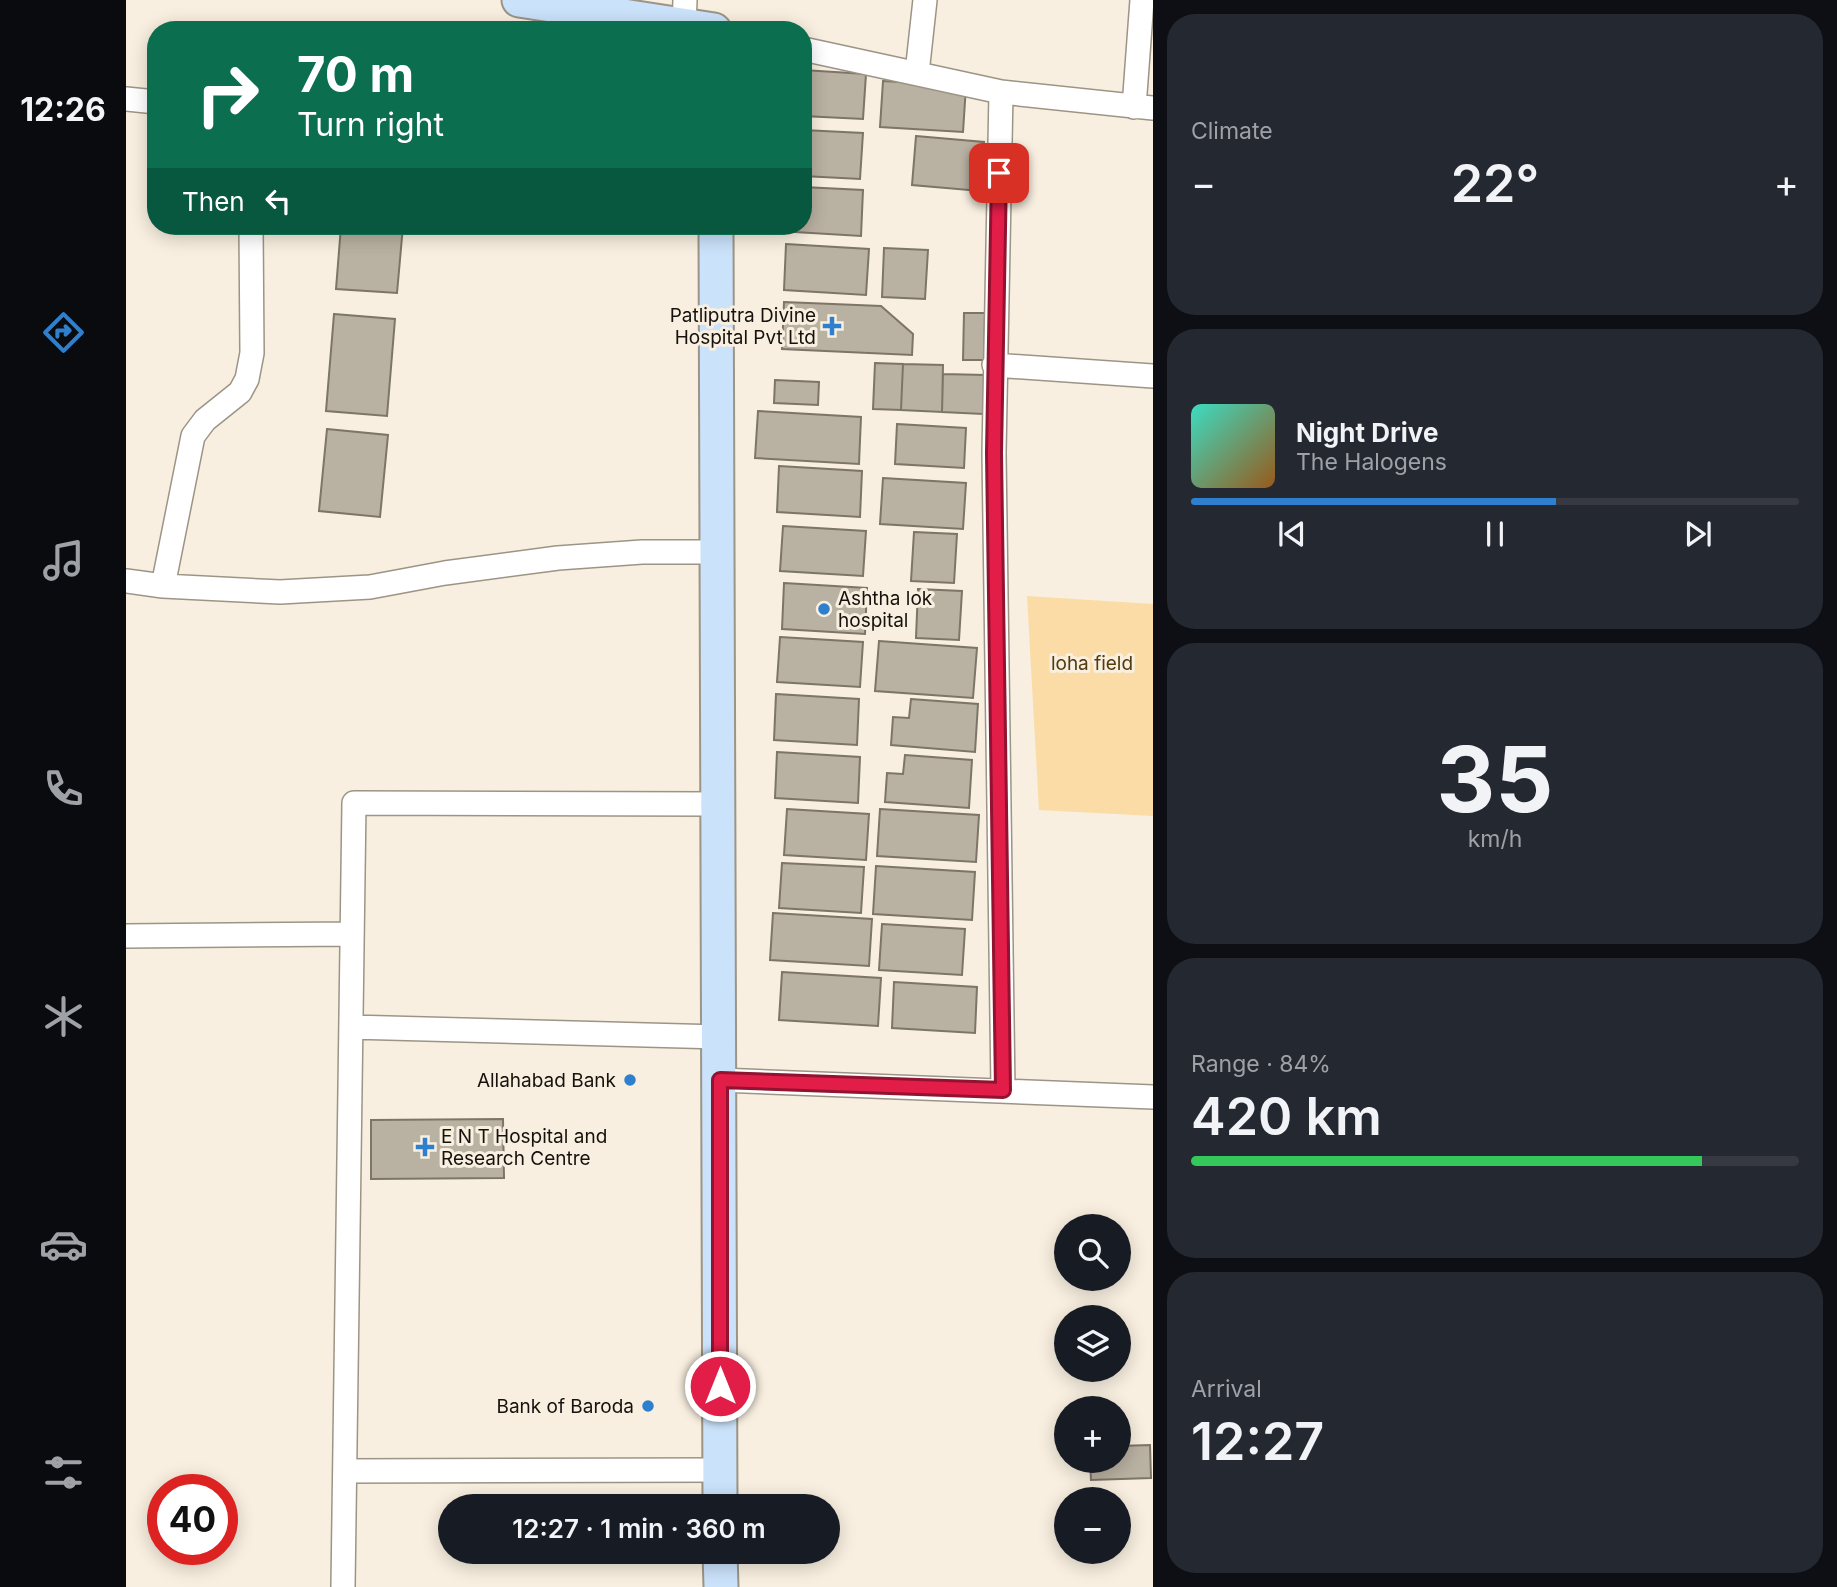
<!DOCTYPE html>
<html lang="en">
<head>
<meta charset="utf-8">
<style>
  :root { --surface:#171b24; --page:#242831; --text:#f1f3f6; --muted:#9ea1a6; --line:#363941; --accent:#2e80cf }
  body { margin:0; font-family:Inter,sans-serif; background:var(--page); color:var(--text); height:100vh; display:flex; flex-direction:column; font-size:26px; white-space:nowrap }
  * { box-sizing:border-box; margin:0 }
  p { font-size:23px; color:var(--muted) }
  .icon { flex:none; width:38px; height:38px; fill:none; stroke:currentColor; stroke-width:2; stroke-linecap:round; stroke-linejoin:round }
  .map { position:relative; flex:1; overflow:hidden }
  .panel { display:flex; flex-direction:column; gap:14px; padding:14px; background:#0d0f14; width:684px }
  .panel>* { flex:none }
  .banner { position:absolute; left:21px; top:21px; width:665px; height:214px; border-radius:28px; box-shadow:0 4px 18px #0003; background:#0b6e4f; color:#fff; overflow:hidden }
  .buttons { position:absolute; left:928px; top:1214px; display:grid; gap:14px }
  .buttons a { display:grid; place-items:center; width:77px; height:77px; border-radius:50%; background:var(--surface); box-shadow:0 4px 18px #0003; font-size:35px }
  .speed { position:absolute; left:21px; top:1474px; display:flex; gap:14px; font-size:35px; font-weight:700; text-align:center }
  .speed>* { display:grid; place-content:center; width:91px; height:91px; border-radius:50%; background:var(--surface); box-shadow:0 4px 18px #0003; line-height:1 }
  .speed .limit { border:10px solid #d22; background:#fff; color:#111 }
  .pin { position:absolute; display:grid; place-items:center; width:60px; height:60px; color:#fff; margin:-30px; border-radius:14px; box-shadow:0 4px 10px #0006 }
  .me { position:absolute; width:77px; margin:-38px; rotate:0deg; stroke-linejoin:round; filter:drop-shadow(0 0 5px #0008) }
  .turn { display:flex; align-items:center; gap:24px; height:147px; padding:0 35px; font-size:32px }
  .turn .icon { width:91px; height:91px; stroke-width:2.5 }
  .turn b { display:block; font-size:49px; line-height:60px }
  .then { display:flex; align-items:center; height:66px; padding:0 35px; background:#0003; gap:14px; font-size:26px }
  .big { font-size:52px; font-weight:600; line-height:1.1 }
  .panel .tile { flex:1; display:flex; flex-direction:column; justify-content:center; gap:10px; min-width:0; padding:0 24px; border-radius:28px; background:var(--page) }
  .panel .dial { align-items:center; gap:0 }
  .dial b { font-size:91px; line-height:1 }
  .song { display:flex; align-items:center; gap:21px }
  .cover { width:84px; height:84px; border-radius:10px; background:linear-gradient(135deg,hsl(170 70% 55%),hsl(30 70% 35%)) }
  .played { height:7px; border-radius:4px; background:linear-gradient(90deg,var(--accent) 60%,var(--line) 60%) }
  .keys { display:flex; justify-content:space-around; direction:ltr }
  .heat { display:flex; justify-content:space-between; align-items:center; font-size:38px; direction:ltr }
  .charge { height:10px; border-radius:5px; background:linear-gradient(90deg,#34c759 84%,var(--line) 0) }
  .trip { position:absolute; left:312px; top:1494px; width:402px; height:70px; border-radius:35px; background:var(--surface); box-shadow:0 4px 18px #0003; font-weight:600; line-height:70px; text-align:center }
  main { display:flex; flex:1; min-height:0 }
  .menu { display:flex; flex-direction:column; width:126px; justify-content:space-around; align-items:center; background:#090b0e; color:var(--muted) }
  .menu .icon { width:49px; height:49px }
  .menu .active { color:var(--accent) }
  .menu b { font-size:32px; color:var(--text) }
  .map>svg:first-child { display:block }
  .green { fill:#fbdca6 }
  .building { fill:#b9b1a2; stroke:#7d7567; stroke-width:2 }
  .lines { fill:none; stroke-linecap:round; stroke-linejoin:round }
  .street-casing { stroke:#9c9486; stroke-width:26 }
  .secondary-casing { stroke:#9c9486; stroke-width:37 }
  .street { stroke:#fff; stroke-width:23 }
  .secondary { stroke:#cae2fa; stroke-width:33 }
  .route-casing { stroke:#92132f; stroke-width:18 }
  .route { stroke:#e11d48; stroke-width:12 }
  .poi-dot { fill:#2e80cf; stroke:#f8efe0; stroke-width:2.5 }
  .labels { text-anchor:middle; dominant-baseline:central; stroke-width:6; stroke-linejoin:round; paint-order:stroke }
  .poi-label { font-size:19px; fill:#15120d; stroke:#f8efe0; text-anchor:end }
  .park-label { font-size:19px; fill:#523b0d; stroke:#f8efe0 }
</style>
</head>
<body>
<main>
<nav class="menu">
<b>12:26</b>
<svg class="icon active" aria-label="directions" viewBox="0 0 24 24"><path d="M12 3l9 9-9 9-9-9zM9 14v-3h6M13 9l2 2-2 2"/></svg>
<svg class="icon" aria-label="music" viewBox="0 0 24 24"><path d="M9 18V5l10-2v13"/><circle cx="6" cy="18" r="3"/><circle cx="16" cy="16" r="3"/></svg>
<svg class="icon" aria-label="phone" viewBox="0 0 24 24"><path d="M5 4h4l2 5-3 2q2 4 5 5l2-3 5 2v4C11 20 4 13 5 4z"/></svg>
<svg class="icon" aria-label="climate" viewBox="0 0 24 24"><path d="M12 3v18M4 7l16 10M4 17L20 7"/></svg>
<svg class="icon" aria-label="car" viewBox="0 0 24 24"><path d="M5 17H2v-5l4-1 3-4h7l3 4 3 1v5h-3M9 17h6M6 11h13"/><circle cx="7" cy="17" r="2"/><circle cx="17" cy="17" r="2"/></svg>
<svg class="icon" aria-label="filters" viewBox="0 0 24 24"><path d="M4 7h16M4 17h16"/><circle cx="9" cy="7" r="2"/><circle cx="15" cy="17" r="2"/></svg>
</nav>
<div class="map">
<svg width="1027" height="1587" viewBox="0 0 1027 1587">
  <rect width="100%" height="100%" fill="#f8efe0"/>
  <path class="green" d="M 901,596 L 1027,604 L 1027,816 L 913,810 Z"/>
  <path class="building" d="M 677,70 L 740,74 L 737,119 L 677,116 Z
    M 757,81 L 840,86 L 837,132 L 754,127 Z
    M 677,130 L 737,133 L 734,179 L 677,176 Z
    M 790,136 L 858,142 L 854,191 L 786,185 Z
    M 677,187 L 737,190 L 735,236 L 652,231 L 652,226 L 677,226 Z
    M 215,226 L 277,226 L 271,293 L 210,289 Z
    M 660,244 L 743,249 L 740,295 L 658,290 Z
    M 758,248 L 802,250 L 799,299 L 756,297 Z
    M 658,302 L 755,306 L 787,334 L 786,355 L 656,349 Z
    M 838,313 L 859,313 L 858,360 L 837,360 Z
    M 208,314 L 269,319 L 261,416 L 200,411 Z
    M 749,363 L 777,364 L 775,410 L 747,409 Z
    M 777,364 L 817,365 L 816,412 L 775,410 Z
    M 817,374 L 859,375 L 857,414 L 816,412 Z
    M 649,380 L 693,382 L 692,405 L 648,403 Z
    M 632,411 L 735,417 L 733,464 L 629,458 Z
    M 771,424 L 840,428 L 838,468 L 769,464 Z
    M 201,429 L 262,435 L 254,517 L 193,511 Z
    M 653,466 L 736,471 L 734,517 L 651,512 Z
    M 757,478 L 840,483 L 837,529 L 754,524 Z
    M 657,526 L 740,531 L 737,576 L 654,571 Z
    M 788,532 L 831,534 L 828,583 L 785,581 Z
    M 658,583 L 741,588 L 739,634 L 656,629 Z
    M 792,589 L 836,591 L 833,640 L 790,638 Z
    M 654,637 L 737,642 L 734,687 L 651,682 Z
    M 753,641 L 851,648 L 847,698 L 749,691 Z
    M 650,694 L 733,699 L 731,745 L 648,740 Z
    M 785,699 L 852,704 L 849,752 L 765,745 L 767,717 L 783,718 Z
    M 651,752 L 734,757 L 732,803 L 649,798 Z
    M 779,755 L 846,760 L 843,808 L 759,802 L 761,773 L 777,774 Z
    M 661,809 L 743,814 L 740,860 L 658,855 Z
    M 754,809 L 853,815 L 850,862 L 751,856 Z
    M 656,863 L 738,867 L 735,913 L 653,908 Z
    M 750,866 L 849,872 L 846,920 L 747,914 Z
    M 647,913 L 746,919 L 743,966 L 644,960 Z
    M 756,924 L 839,929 L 836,975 L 753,970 Z
    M 656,972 L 755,978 L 752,1026 L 653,1020 Z
    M 768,982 L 851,987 L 849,1033 L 766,1028 Z
    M 377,1119 L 378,1178 L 245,1179 L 245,1120 Z
    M 1024,1445 L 1025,1478 L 965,1480 L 964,1461 L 992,1461 L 992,1446 Z"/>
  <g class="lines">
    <defs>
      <path id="street" d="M 558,26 L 559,0
        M 677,49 L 875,92 L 1027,108
        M 791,73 L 799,0
        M 875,92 L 868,453 L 877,1090
        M 0,99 L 30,102
        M 1008,107 L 1016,0
        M 868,365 L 1027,376
        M 0,581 L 37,586 L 154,592 L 244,587 L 319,573 L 432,558 L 516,552 L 591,552
        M 37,586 L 67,436 L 79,420 L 114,392 L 121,379 L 126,353 L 125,226
        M 0,936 L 226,934
        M 225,1027 L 594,1037
        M 594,1080 L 1027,1097
        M 219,1471 L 594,1470
        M 217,1587 L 228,803 L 591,804"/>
      <path id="secondary" d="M 393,0 L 588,30
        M 590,226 L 594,1507
        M 594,1552 L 595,1587"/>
    </defs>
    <use href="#street" class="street-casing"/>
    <use href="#secondary" class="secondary-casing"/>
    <use href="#street" class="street"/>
    <use href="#secondary" class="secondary"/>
  </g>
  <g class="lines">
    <defs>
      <path id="route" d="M 594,1386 L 594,1080 L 877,1090 L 868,453 L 873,173"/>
    </defs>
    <use href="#route" class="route-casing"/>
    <use href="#route" class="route"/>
  </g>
  <g class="poi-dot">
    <path d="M702.5 315.5h7v7h7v7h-7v7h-7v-7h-7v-7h7z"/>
    <circle cx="698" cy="609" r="7"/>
    <circle cx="504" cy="1080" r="7"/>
    <path d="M295.5 1136.5h7v7h7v7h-7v7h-7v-7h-7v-7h7z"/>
    <circle cx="522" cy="1406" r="7"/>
  </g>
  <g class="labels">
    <g class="poi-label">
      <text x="690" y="315">Patliputra Divine<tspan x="690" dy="22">Hospital Pvt Ltd</tspan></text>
      <text x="712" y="598" text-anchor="start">Ashtha lok<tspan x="712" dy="22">hospital</tspan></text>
      <text x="490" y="1080">Allahabad Bank</text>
      <text x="315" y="1136" text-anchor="start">E N T Hospital and<tspan x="315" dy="22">Research Centre</tspan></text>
      <text x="508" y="1406">Bank of Baroda</text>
    </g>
    <g class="park-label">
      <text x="966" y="663">loha field</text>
    </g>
  </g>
</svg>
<div class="buttons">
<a><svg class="icon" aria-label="search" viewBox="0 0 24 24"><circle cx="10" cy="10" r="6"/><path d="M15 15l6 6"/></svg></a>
<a><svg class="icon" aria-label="layers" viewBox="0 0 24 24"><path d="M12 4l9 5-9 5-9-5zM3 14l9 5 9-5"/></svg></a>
<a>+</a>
<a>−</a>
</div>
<div class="speed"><div class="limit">40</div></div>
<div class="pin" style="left:873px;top:173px;background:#d93025"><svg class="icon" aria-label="arrive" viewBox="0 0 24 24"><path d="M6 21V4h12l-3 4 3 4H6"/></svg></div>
<svg class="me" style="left:594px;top:1386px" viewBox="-20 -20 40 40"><circle r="17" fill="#e11d48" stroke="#fff" stroke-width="3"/><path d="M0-11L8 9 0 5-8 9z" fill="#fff"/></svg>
<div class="trip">12:27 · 1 min · 360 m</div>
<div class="banner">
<div class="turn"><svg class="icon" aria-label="right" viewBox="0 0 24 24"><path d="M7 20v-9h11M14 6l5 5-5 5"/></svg><div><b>70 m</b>Turn right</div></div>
<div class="then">Then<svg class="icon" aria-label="left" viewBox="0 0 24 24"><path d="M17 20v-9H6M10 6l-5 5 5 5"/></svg></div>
</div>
</div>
<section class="panel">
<div class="tile"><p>Climate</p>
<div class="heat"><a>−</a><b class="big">22°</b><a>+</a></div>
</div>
<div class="tile">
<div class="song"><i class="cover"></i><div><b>Night Drive</b><p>The Halogens</p></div></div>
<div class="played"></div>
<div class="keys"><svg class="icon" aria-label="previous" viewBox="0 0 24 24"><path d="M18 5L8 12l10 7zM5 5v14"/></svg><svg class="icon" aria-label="pause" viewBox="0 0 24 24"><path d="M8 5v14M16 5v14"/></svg><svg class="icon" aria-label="next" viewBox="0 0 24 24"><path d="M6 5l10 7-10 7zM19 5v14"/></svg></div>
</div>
<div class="tile dial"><b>35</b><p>km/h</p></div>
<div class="tile"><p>Range · 84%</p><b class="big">420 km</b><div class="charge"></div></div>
<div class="tile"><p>Arrival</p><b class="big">12:27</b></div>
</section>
</main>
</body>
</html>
